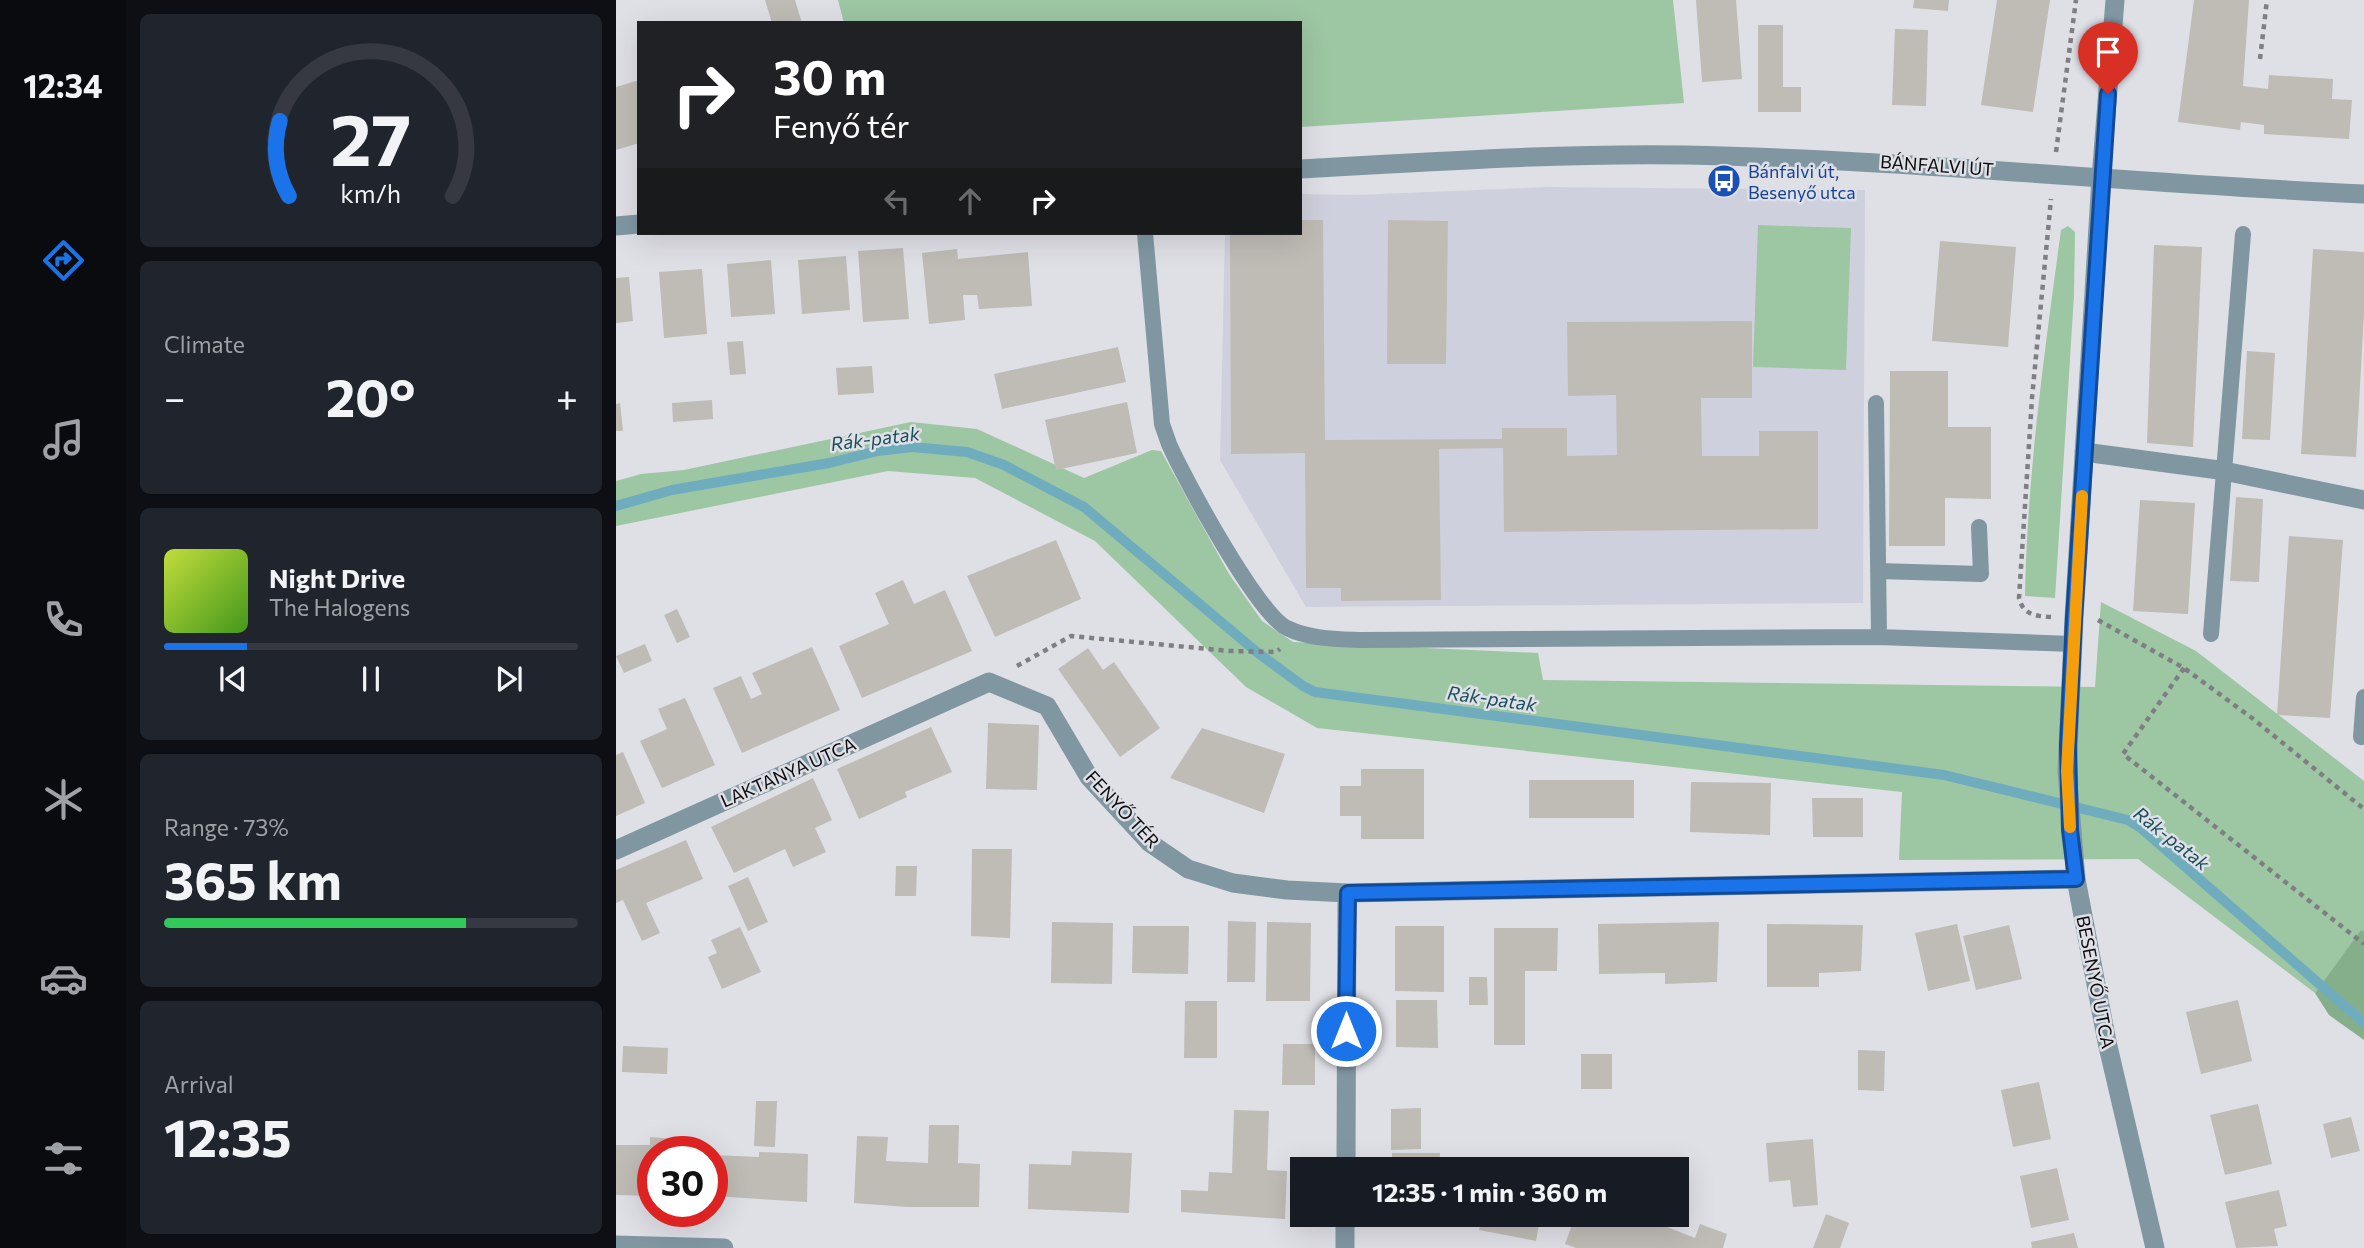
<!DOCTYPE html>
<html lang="en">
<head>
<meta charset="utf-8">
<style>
  :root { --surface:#171b24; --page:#20242c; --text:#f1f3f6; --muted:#9ea1a6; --line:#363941; --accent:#1a73e8 }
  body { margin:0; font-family:Commissioner,sans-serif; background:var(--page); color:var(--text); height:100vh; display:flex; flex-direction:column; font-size:26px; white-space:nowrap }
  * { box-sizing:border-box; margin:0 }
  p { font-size:23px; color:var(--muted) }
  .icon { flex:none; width:38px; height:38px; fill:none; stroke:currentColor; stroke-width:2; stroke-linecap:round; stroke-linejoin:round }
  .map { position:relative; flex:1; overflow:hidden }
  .sheet { display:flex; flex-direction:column; gap:14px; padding:14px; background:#0d0f14; width:490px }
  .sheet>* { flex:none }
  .top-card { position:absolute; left:21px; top:21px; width:665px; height:214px; border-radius:0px; box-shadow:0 7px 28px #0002; background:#202124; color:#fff; overflow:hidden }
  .speed { position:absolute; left:21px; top:1136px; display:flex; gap:14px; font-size:35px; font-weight:700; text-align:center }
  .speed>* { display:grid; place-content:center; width:91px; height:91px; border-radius:50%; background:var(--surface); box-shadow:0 7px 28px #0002; line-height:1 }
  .speed .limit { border:10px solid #d22; background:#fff; color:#111 }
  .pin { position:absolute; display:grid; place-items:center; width:60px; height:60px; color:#fff; margin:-72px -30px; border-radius:50% 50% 50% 0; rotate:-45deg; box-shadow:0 0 7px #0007 }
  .pin .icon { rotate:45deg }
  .me { position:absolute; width:77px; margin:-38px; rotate:0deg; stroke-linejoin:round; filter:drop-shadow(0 0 5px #0008) }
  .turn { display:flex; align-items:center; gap:24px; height:147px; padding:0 21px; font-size:32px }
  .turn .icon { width:91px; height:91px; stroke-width:2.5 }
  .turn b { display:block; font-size:49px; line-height:60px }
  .lanes { display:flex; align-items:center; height:66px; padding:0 21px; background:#0003; justify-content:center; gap:35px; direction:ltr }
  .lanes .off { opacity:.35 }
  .big { font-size:52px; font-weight:700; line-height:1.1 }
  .sheet .widget { flex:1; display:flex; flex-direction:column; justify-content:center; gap:10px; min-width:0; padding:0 24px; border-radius:10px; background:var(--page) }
  .sheet .dial { align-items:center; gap:0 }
  .dial svg { height:182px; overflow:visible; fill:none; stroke:var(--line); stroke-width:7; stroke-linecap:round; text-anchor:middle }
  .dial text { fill:var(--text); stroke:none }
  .song { display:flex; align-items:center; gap:21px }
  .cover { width:84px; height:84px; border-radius:10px; background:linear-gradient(135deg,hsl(70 70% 55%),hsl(100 70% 35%)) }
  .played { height:7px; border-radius:4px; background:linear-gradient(90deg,var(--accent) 20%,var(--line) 20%) }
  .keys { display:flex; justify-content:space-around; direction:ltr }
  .heat { display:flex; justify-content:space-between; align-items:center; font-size:38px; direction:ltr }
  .charge { height:10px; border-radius:5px; background:linear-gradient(90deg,#34c759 73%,var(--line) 0) }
  .trip { position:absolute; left:674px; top:1157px; width:399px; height:70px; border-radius:0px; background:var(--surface); box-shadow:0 7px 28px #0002; font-weight:700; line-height:70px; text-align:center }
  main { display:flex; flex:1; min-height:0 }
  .menu { display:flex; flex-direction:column; width:126px; justify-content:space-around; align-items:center; background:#090b0e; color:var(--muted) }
  .menu .icon { width:49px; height:49px }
  .menu .current { color:var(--accent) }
  .menu b { font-size:32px; color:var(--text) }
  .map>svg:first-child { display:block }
  .built { fill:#cfd0dd }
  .green { fill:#9dc6a3 }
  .forest { fill:#85af8b }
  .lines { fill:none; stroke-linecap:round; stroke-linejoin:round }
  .stream { stroke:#6fadbe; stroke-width:10 }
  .building { fill:#bfbcb6 }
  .path { stroke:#7e7e83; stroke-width:4.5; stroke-dasharray:5 5; stroke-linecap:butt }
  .service { stroke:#8097a2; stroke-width:16 }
  .minor { stroke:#8097a2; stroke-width:19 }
  .tertiary { stroke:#8097a2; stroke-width:19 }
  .route-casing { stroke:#114b97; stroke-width:18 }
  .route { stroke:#1a73e8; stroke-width:12 }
  .slow { stroke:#f59e0b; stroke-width:12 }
  .labels { text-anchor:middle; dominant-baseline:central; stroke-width:5; stroke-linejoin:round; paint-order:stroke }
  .street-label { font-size:18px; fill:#0c0c0f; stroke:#dfdfe6 }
  .transit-label { font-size:18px; fill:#164399; stroke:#dfdfe6; text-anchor:start }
  .water-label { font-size:19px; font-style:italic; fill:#194f5c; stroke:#dfdfe6 }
</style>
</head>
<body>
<main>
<nav class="menu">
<b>12:34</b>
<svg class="icon current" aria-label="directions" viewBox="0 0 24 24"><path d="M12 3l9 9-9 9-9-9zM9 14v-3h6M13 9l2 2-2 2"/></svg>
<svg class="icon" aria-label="music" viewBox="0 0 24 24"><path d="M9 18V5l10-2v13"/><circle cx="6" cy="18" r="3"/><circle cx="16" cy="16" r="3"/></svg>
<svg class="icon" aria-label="phone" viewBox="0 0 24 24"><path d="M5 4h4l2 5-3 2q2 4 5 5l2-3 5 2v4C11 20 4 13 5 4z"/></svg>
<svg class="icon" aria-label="climate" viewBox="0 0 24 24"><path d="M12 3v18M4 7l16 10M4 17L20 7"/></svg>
<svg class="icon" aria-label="car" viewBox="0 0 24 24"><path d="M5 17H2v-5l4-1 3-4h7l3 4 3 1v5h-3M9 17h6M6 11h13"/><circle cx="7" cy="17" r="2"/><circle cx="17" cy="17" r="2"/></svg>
<svg class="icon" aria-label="filters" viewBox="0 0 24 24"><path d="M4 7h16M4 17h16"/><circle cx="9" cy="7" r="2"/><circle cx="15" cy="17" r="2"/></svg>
</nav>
<section class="sheet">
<div class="widget dial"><svg viewBox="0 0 100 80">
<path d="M14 69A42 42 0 1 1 86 69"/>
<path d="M14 69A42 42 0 0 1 10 36" stroke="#1a73e8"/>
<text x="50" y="56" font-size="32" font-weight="700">27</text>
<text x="50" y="72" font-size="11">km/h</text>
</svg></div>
<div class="widget"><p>Climate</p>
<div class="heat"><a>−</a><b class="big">20°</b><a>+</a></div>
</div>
<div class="widget">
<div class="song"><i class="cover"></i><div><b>Night Drive</b><p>The Halogens</p></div></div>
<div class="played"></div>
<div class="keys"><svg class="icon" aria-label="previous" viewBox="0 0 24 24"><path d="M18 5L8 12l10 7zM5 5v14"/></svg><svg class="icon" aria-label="pause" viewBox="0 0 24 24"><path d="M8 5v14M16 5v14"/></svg><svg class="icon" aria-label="next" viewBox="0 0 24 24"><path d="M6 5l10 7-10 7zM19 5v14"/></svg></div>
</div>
<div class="widget"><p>Range · 73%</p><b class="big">365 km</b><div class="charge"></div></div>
<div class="widget"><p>Arrival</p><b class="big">12:35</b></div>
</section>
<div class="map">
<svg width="1748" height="1248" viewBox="0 0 1748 1248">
  <rect width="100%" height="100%" fill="#dfdfe6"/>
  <path class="built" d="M 932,187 L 1249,190 L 1247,603 L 690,607 L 604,460 L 609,233 L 684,233 L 684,194 L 740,195 Z"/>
  <path class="green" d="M 222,0 L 1057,0 L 1068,103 L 684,127 L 684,23 L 228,23 Z
    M 1142,225 L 1235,228 L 1230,370 L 1137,367 Z
    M 1452,226 L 1459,232 L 1458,295 L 1439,598 L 1409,596 C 1411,475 1429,349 1445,230 Z
    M 295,422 L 361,429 L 468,478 L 536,450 L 545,451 L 613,574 L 646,621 L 677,642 L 922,653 L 927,680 L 1479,687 L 1485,602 L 1580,651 L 1748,781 L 1748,932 L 1745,931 L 1699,993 L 1522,859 L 1283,860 L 1286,792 L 701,728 L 630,687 L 479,541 L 359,478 L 272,471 L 0,526 L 0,481 L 25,474 L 68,470 Z"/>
  <path class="forest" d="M 1745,930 L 1748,932 L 1748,1040 L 1713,1015 L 1699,993 Z"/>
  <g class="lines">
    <path class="stream" d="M 0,506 L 56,490 L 213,463 L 262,451 L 296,447 L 351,452 L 388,465 L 468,507 L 642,653 L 687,686 L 699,692 L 1328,775 L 1512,820 L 1525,828 L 1748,1023"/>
  </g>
  <path class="building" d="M 149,0 L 179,0 L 186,23 L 156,23 Z
    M 1080,0 L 1120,0 L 1126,79 L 1086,82 Z
    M 1298,0 L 1333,0 L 1332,11 L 1297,8 Z
    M 1381,0 L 1434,0 L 1417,112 L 1365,105 Z
    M 1578,0 L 1633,0 L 1627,86 L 1652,89 L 1653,75 L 1717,79 L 1716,99 L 1736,100 L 1733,139 L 1648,134 L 1648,125 L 1625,122 L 1624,130 L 1562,122 Z
    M 1142,25 L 1167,25 L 1167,87 L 1185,87 L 1185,112 L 1142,112 Z
    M 1279,29 L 1312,30 L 1310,106 L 1276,105 Z
    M 23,80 L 23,143 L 0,150 L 0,87 Z
    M 684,220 L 707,220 L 709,440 L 886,439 L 886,428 L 951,428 L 951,456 L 1001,455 L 1000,395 L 952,396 L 951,322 L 1136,321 L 1136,398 L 1085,398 L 1086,456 L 1143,456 L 1143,431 L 1202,431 L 1202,529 L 888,532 L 887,448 L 823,449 L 825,600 L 725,601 L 725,588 L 690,588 L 689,453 L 615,454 L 614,233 L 684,233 Z
    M 772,220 L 832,221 L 830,364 L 771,364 Z
    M 1324,241 L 1400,247 L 1392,347 L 1316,341 Z
    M 1538,245 L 1586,247 L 1577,447 L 1531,443 Z
    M 287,248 L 293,319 L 247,322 L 242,251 Z
    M 341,249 L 342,259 L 412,252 L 416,306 L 363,309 L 361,295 L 347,295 L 349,320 L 313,324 L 306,253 Z
    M 1697,249 L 1748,252 L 1748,314 L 1740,457 L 1685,454 Z
    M 230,256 L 234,310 L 186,314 L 182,260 Z
    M 155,260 L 159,314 L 115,317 L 111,264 Z
    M 86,269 L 91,334 L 48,338 L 43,272 Z
    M 13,277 L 17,321 L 0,323 L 0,278 Z
    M 127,341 L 130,374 L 114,375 L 111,342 Z
    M 502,347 L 510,382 L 386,409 L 378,374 Z
    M 1631,351 L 1659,353 L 1654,440 L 1626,439 Z
    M 256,366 L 258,393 L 222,395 L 220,368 Z
    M 1274,371 L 1332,371 L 1332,427 L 1375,427 L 1375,499 L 1329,498 L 1329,546 L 1273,546 Z
    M 96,400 L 97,419 L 57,422 L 56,403 Z
    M 511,402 L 521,453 L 440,470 L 429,420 Z
    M 4,403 L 7,431 L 0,431 L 0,404 Z
    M 1620,497 L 1647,499 L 1643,582 L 1614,581 Z
    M 1524,500 L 1579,503 L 1572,614 L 1517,611 Z
    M 1673,536 L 1727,540 L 1714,718 L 1661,715 Z
    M 440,540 L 465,599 L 379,637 L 351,576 Z
    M 287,580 L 298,604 L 329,590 L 356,651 L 246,698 L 223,646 L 273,624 L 259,593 Z
    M 61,609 L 74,637 L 61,643 L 48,615 Z
    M 29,644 L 36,661 L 8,673 L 0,656 Z
    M 196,647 L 224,710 L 126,753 L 97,688 L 125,676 L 135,699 L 146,694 L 136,673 Z
    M 472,648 L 487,670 L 498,662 L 544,728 L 504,757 L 442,669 Z
    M 69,698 L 99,765 L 46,788 L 24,741 L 51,729 L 42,709 Z
    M 372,723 L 423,725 L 421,790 L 370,789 Z
    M 315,727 L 336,772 L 289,792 L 291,797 L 243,819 L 221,769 Z
    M 586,728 L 669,754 L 648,813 L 554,778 Z
    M 7,752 L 29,803 L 0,816 L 0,755 Z
    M 745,769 L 808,769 L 808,839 L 745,839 L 745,816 L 724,816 L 724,786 L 745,786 Z
    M 197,778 L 216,820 L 199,828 L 210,852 L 177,867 L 169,849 L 118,873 L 95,827 Z
    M 913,780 L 1018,780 L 1018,818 L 913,818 Z
    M 1075,782 L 1155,783 L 1154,835 L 1074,832 Z
    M 1196,798 L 1247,798 L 1247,837 L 1197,837 Z
    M 70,840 L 87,879 L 30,903 L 44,933 L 26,941 L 7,900 L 0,903 L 0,870 Z
    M 356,849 L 396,849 L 394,938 L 355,936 Z
    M 280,866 L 301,866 L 300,896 L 279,896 Z
    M 132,877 L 152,922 L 132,931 L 112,886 Z
    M 612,921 L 640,922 L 639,982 L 611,982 Z
    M 436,922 L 497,923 L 496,984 L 435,983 Z
    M 651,922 L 695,923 L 694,1001 L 650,1001 Z
    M 1103,922 L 1101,982 L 1049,984 L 1049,973 L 983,974 L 982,924 Z
    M 1151,924 L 1247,925 L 1245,971 L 1203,973 L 1203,987 L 1151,987 Z
    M 1341,924 L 1354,981 L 1312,991 L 1299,933 Z
    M 1393,925 L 1406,979 L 1360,990 L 1347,936 Z
    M 517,926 L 573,926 L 572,974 L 516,973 Z
    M 779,926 L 828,926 L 828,992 L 779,991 Z
    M 124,927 L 145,972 L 106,989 L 92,957 L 101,953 L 95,940 Z
    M 878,928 L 942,928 L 941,971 L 909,971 L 909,1045 L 878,1045 Z
    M 853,977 L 871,977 L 872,1005 L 853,1005 Z
    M 780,1000 L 821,1000 L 822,1048 L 780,1047 Z
    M 1622,1000 L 1636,1061 L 1585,1074 L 1570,1012 Z
    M 569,1001 L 601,1001 L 601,1058 L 568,1058 Z
    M 667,1044 L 699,1044 L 699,1085 L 666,1085 Z
    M 7,1046 L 52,1048 L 51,1074 L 6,1072 Z
    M 1242,1050 L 1269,1051 L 1268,1091 L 1242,1090 Z
    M 965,1054 L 996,1054 L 996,1089 L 965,1089 Z
    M 1423,1082 L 1435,1139 L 1397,1147 L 1385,1090 Z
    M 140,1101 L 161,1101 L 159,1147 L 138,1146 Z
    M 1642,1104 L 1656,1164 L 1609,1175 L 1594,1115 Z
    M 805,1108 L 805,1149 L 775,1150 L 775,1109 Z
    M 618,1110 L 653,1111 L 651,1170 L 671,1171 L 669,1219 L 565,1212 L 565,1190 L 592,1191 L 593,1172 L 616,1173 Z
    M 1735,1117 L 1744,1151 L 1715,1158 L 1707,1124 Z
    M 313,1125 L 343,1125 L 342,1163 L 364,1164 L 363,1207 L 291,1207 L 238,1203 L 241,1136 L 272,1137 L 270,1161 L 312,1163 Z
    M 34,1137 L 58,1139 L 57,1152 L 37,1152 L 37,1196 L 0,1195 L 0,1145 L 34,1145 Z
    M 1197,1139 L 1202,1205 L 1177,1207 L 1174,1180 L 1153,1182 L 1150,1143 Z
    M 456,1151 L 516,1153 L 513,1213 L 412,1209 L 413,1164 L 455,1165 Z
    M 143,1152 L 192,1154 L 191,1202 L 96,1196 L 96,1155 L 143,1157 Z
    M 776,1153 L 824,1153 L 823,1169 L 776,1169 Z
    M 1441,1168 L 1453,1220 L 1415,1228 L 1404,1176 Z
    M 1663,1190 L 1671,1226 L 1658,1229 L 1662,1246 L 1620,1248 L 1609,1202 Z
    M 776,1214 L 823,1214 L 823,1218 L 776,1218 Z
    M 866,1214 L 925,1214 L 920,1241 L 863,1230 Z
    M 960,1214 L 1018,1214 L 1079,1238 L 1084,1224 L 1111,1234 L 1107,1248 L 960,1248 L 949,1244 Z
    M 1210,1214 L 1233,1223 L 1224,1248 L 1197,1248 Z
    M 1458,1233 L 1462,1248 L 1416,1248 L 1415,1242 Z"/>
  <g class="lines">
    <path class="path" d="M 1644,59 L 1651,0
      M 1440,152 L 1460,0
      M 1435,617 C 1420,616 1407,615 1403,598 L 1416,398 L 1435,199
      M 1482,620 L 1568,668 L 1636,718 L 1748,809
      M 401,666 L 455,636 L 614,651 L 660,652 L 664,649
      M 1568,668 L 1507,754 L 1748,944"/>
    <path class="service" d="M 529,233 L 546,424 L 553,444 C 568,478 642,615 671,628 C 693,639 720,639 745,640 L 1263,637 L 1456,644
      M 1260,403 L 1263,637
      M 1262,571 L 1365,574 L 1363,527
      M 1595,634 L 1627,234
      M 1745,737 L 1748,697"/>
    <path class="minor" d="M 1499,0 L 1485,178 L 1458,618 L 1451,771 L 1460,879 L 1491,1042 L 1539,1248
      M 1468,452 L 1603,470 L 1748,500
      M 0,850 L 373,682 L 431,706 L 473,777 L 534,843 L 572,869 L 617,883 L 671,890 L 731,893 L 1460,879
      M 730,1169 L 731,893
      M 0,1245 L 108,1248
      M 729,1248 L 729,1214"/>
    <path class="tertiary" d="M 684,169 C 812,162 941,153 1069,155 C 1296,160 1522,184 1748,194
      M 0,226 L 23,224"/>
  </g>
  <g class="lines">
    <defs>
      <path id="route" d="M 730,1031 L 732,893 L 1460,879 L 1454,830 L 1452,745 L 1458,618 L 1492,94"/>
    </defs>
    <use href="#route" class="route-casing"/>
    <use href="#route" class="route"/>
    <path class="slow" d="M 1454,827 L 1451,771 L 1466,496"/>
  </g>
  <defs>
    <symbol id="bus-disc" viewBox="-11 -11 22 22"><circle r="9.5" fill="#1a4fb4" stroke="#dfdfe6"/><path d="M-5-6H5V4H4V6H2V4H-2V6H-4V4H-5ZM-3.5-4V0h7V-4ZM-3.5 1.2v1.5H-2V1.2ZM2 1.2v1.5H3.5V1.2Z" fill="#fff"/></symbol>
  </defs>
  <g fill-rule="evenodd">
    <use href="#bus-disc" x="1089" y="162" width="38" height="38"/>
  </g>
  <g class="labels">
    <g class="street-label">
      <text transform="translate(1321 165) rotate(4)">BÁNFALVI ÚT</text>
      <text transform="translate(172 772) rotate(-24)">LAKTANYA UTCA</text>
      <text transform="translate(507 809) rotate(47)">FENYŐ TÉR</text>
      <text transform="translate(1480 982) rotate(79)">BESENYŐ UTCA</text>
    </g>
    <g class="transit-label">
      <text x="1132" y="171">Bánfalvi út,<tspan x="1132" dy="21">Besenyő utca</tspan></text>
    </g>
    <g class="water-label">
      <text transform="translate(259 438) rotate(-7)">Rák-patak</text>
      <text transform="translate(876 698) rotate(8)">Rák-patak</text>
      <text transform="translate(1556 838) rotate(38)">Rák-patak</text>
    </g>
  </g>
</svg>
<div class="speed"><div class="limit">30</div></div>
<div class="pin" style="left:1492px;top:94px;background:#d93025"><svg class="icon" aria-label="arrive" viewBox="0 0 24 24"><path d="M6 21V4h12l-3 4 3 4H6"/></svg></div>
<svg class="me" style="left:730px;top:1031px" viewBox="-20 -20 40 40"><circle r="17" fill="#1a73e8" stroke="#fff" stroke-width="3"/><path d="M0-11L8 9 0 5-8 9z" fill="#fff"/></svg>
<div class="trip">12:35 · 1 min · 360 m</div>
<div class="top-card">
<div class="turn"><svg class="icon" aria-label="right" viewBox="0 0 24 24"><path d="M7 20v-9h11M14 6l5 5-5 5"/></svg><div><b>30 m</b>Fenyő tér</div></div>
<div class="lanes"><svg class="icon off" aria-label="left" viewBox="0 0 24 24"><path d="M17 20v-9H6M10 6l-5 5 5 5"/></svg><svg class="icon off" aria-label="ahead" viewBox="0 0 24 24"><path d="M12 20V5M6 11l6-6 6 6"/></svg><svg class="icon" aria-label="right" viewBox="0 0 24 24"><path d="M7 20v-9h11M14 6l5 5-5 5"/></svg></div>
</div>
</div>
</main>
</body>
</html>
